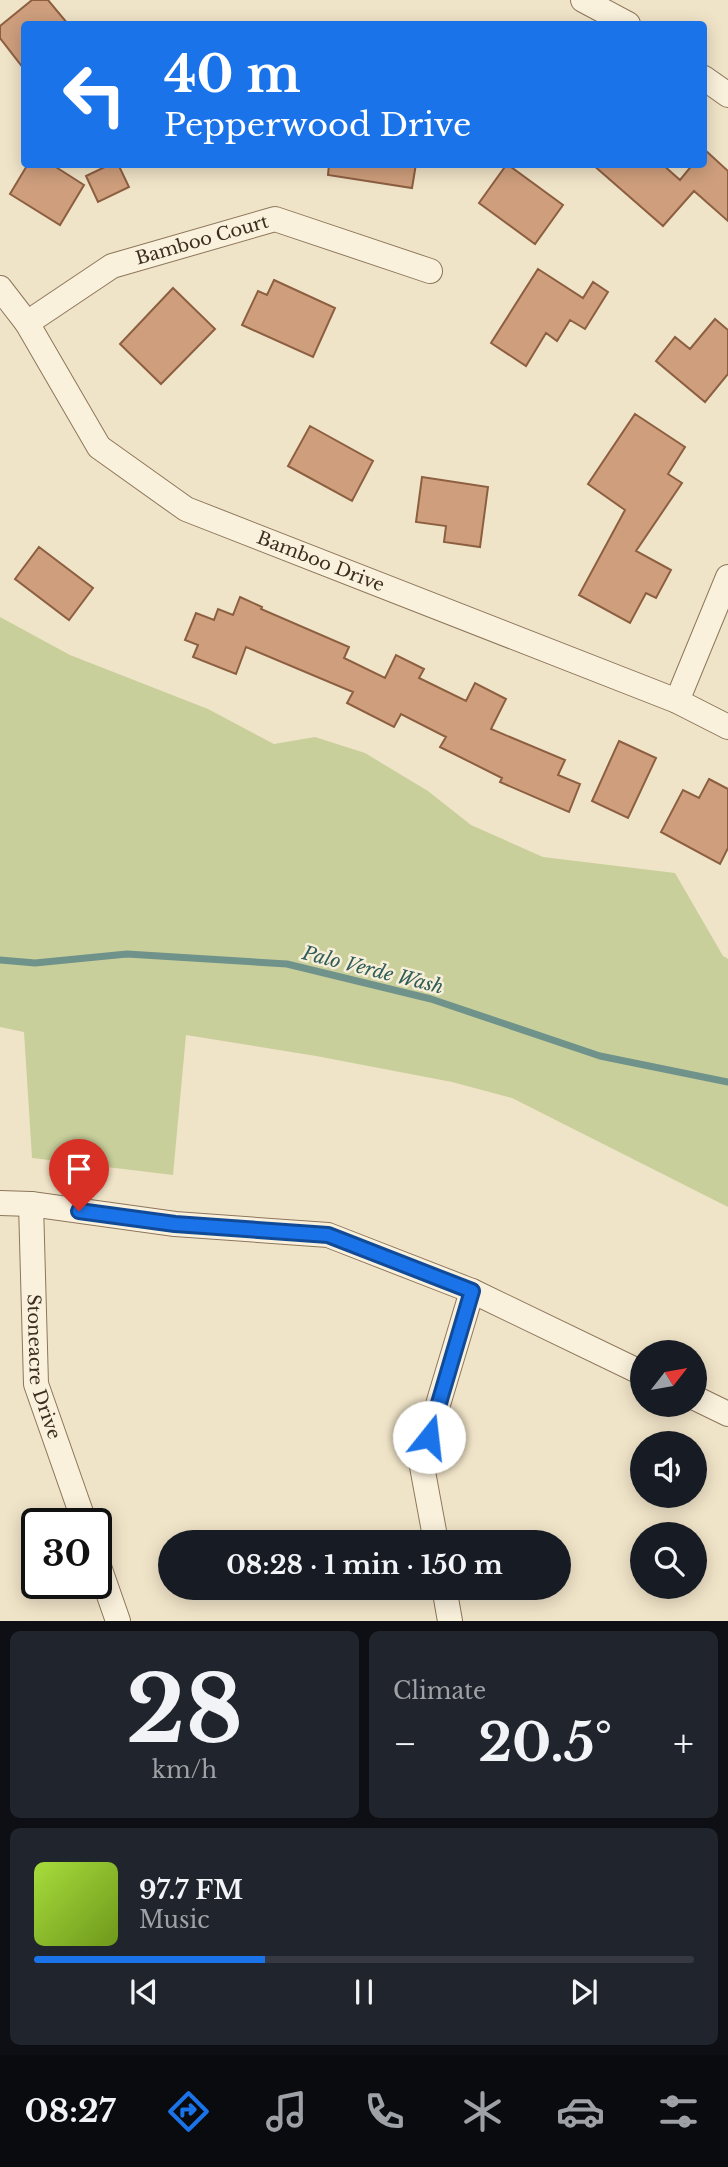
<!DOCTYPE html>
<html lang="en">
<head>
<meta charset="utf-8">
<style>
  :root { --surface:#171b24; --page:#20242c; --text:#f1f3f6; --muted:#9ea1a6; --line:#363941; --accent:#1a73e8 }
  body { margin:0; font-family:"Libre Baskerville",serif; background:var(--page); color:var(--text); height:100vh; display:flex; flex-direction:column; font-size:26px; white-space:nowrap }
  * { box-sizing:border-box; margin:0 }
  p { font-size:23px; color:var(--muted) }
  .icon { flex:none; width:38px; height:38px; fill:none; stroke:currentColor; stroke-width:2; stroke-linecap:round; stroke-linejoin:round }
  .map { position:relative; height:1621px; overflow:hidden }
  .drawer { display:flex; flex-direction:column; gap:10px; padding:10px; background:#0d0f14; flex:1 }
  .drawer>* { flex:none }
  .hud { position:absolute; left:21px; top:21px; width:686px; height:147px; border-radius:7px; box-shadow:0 4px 18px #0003; background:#1a73e8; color:#fff; overflow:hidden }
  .needle { width:46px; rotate:59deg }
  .tools { position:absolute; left:630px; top:1340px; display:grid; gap:14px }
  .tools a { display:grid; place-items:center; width:77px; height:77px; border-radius:50%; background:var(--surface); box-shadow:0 4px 18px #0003; font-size:35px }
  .speed { position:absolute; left:21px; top:1508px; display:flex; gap:14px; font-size:35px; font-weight:700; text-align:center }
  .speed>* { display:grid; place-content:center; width:91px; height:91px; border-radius:50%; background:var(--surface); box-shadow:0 4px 18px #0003; line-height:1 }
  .speed .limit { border:4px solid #111; border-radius:10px; background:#fff; color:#111 }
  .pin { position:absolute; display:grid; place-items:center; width:60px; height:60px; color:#fff; margin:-72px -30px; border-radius:50% 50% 50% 0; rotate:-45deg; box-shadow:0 0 7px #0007 }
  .pin .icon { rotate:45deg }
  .me { position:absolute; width:77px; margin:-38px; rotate:16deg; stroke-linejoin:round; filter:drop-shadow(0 0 5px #0008) }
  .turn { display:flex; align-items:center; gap:24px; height:147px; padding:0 28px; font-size:32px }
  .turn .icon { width:91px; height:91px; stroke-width:2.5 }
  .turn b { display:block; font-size:49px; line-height:60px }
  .big { font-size:52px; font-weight:700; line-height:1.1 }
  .drawer .card { flex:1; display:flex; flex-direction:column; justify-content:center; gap:10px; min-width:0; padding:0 24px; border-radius:10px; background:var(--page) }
  .drawer .dial { align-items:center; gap:0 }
  .dial b { font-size:91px; line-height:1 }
  .song { display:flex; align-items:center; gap:21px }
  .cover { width:84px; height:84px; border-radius:10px; background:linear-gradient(135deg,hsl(80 70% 55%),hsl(80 70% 35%)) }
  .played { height:7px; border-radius:4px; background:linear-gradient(90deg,var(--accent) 35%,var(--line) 35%) }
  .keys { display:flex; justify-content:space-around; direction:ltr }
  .heat { display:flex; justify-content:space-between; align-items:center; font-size:38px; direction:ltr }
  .drawer .tiles { flex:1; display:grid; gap:10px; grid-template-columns:1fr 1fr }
  .card:last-child { grid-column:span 2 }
  .trip { position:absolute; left:158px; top:1530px; width:413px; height:70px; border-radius:35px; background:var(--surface); box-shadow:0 4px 18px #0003; font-weight:700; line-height:70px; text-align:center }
  .tabs { display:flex; height:112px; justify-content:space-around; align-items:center; background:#090b0e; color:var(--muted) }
  .tabs .icon { width:49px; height:49px }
  .tabs .selected { color:var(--accent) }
  .tabs b { font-size:32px; color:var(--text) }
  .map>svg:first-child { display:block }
  .green { fill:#c9cf9b }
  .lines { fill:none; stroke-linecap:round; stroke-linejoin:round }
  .stream { stroke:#6f938a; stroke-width:7 }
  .building { fill:#cf9f7d; stroke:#8d5f41; stroke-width:2 }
  .minor-casing { stroke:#8d765c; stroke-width:26 }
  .minor { stroke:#faf1dc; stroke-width:24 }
  .route-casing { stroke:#114b97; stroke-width:18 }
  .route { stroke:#1a73e8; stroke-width:12 }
  .labels { text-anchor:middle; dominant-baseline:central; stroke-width:5; stroke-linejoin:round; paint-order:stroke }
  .street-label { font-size:18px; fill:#3d2e20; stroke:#f7eed8 }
  .water-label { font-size:19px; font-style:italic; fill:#2f5d5a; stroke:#f7eed8 }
</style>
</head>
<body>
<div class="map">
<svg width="728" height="1621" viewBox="0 0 728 1621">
  <rect width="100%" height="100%" fill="#f0e4c8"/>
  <path class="green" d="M 0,617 L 70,655 L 208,709 L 274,744 L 315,737 L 365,753 L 428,791 L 471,825 L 543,857 L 675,873 L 723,956 L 728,959 L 728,1207 L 512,1098 L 452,1082 L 316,1056 L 186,1035 L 173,1175 L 32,1158 L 24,1032 L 0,1027 Z"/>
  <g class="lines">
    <path class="stream" d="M 0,960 L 35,963 L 127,954 L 287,964 L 431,999 L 600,1056 L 728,1082"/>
  </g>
  <path class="building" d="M 32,0 L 48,0 L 68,24 L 24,24 L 24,69 L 0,38 L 0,26 Z
    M 704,149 L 728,171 L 728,221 L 694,191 L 663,226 L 592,164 L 662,164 L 680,180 L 693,164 L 704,164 Z
    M 28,164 L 51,164 L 84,185 L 60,225 L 10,194 Z
    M 111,164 L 118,164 L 129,187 L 98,202 L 86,176 Z
    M 329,164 L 416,164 L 412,188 L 328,175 Z
    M 507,164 L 563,205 L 535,244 L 479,203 Z
    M 538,269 L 583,298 L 593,282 L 608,292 L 585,329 L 570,320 L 557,341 L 546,333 L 526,366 L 491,343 Z
    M 274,280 L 335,308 L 313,357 L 242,325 L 258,291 L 267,295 Z
    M 173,288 L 215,329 L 161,384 L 120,344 Z
    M 715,319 L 728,330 L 728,374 L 705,402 L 656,361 L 675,337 L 690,349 Z
    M 635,414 L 685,447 L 668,474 L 682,483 L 636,551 L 671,570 L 656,598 L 646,593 L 630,623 L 579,595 L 625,510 L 588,484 Z
    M 310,426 L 373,461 L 352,501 L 288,466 Z
    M 422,477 L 488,487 L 480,547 L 444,542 L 446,526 L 416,522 Z
    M 39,547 L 93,588 L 69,620 L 15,579 Z
    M 240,597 L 262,607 L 261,609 L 349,647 L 344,658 L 385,678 L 396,655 L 424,669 L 419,678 L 466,701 L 475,683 L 506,699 L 491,729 L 565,760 L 558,775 L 580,784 L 569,812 L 500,782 L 502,778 L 440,747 L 446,737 L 401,714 L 394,727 L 347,703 L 353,692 L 246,647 L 236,674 L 193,657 L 198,645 L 185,640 L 196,613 L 214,620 L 218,609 L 233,615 Z
    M 619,741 L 656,758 L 628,818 L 592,801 Z
    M 709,779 L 728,789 L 728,848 L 720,864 L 661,832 L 683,790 L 699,798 Z"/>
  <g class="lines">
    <defs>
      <g id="minor">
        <path d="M 583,0 L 628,24"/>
        <path d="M 704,78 L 728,95"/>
        <path id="s1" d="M 0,288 L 27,323 L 99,447 L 186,509 L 677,701 L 728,727"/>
        <path id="s2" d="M 27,323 L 112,266 L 275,219 L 430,271"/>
        <path d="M 677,701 L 728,577"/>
        <path d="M 0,1203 L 31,1204 L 175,1224 L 328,1235 L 472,1291 L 642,1373"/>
        <path id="s3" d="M 31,1204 L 36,1384 L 85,1524"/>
        <path d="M 695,1398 L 728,1414"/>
        <path d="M 436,1542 L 421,1461 L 472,1291"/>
        <path d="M 96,1558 L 118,1621"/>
        <path d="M 444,1587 L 450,1621"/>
      </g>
    </defs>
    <use href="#minor" class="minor-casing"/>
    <use href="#minor" class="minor"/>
  </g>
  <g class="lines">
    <defs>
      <path id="route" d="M 79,1211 L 175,1224 L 328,1235 L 472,1291 L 429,1437"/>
    </defs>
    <use href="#route" class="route-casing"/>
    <use href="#route" class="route"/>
  </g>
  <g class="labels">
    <g class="street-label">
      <text stroke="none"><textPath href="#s2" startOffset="196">Bamboo Court</textPath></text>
      <text stroke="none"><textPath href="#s1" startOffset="439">Bamboo Drive</textPath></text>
      <text stroke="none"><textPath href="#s3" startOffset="164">Stoneacre Drive</textPath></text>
    </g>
    <g class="water-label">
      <text transform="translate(373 970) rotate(14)">Palo Verde Wash</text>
    </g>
  </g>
</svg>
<div class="tools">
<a><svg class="needle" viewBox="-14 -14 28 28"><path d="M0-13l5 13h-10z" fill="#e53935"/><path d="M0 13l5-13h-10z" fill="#9ea1a6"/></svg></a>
<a><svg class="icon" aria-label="sound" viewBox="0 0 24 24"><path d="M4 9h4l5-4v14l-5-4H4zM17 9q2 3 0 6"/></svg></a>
<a><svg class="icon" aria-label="search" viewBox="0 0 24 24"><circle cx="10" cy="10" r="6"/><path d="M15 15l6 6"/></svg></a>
</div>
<div class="speed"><div class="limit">30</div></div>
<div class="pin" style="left:79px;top:1211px;background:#d93025"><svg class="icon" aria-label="arrive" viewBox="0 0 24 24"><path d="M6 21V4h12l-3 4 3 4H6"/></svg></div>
<svg class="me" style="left:429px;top:1437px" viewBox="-20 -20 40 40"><circle r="19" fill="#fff"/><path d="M0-13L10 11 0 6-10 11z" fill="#1a73e8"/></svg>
<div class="trip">08:28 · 1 min · 150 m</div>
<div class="hud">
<div class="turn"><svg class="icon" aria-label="left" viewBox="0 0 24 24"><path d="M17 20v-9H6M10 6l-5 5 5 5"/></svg><div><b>40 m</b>Pepperwood Drive</div></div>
</div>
</div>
<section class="drawer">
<div class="tiles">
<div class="card dial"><b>28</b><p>km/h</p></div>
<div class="card"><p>Climate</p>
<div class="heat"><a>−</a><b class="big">20.5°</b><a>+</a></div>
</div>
<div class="card">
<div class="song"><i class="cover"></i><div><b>97.7 FM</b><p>Music</p></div></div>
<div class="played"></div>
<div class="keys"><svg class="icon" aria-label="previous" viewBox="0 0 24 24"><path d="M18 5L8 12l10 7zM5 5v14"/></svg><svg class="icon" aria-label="pause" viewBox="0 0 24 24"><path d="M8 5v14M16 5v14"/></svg><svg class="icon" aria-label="next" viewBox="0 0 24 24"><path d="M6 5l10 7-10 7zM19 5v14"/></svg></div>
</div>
</div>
</section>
<nav class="tabs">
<b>08:27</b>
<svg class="icon selected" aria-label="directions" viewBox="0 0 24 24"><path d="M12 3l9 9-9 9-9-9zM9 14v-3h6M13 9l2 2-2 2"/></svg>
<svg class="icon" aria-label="music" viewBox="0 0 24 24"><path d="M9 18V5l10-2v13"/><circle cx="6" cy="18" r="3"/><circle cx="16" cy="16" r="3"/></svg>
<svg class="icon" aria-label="phone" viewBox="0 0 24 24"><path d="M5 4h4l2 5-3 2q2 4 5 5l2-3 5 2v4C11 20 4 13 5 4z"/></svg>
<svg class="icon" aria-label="climate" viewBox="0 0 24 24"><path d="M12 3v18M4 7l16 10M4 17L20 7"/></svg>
<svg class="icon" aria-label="car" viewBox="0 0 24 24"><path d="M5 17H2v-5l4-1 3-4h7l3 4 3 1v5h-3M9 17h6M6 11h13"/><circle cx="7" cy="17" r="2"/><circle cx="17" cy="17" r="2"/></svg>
<svg class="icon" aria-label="filters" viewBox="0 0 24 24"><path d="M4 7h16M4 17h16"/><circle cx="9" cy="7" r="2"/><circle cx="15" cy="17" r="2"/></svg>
</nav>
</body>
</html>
